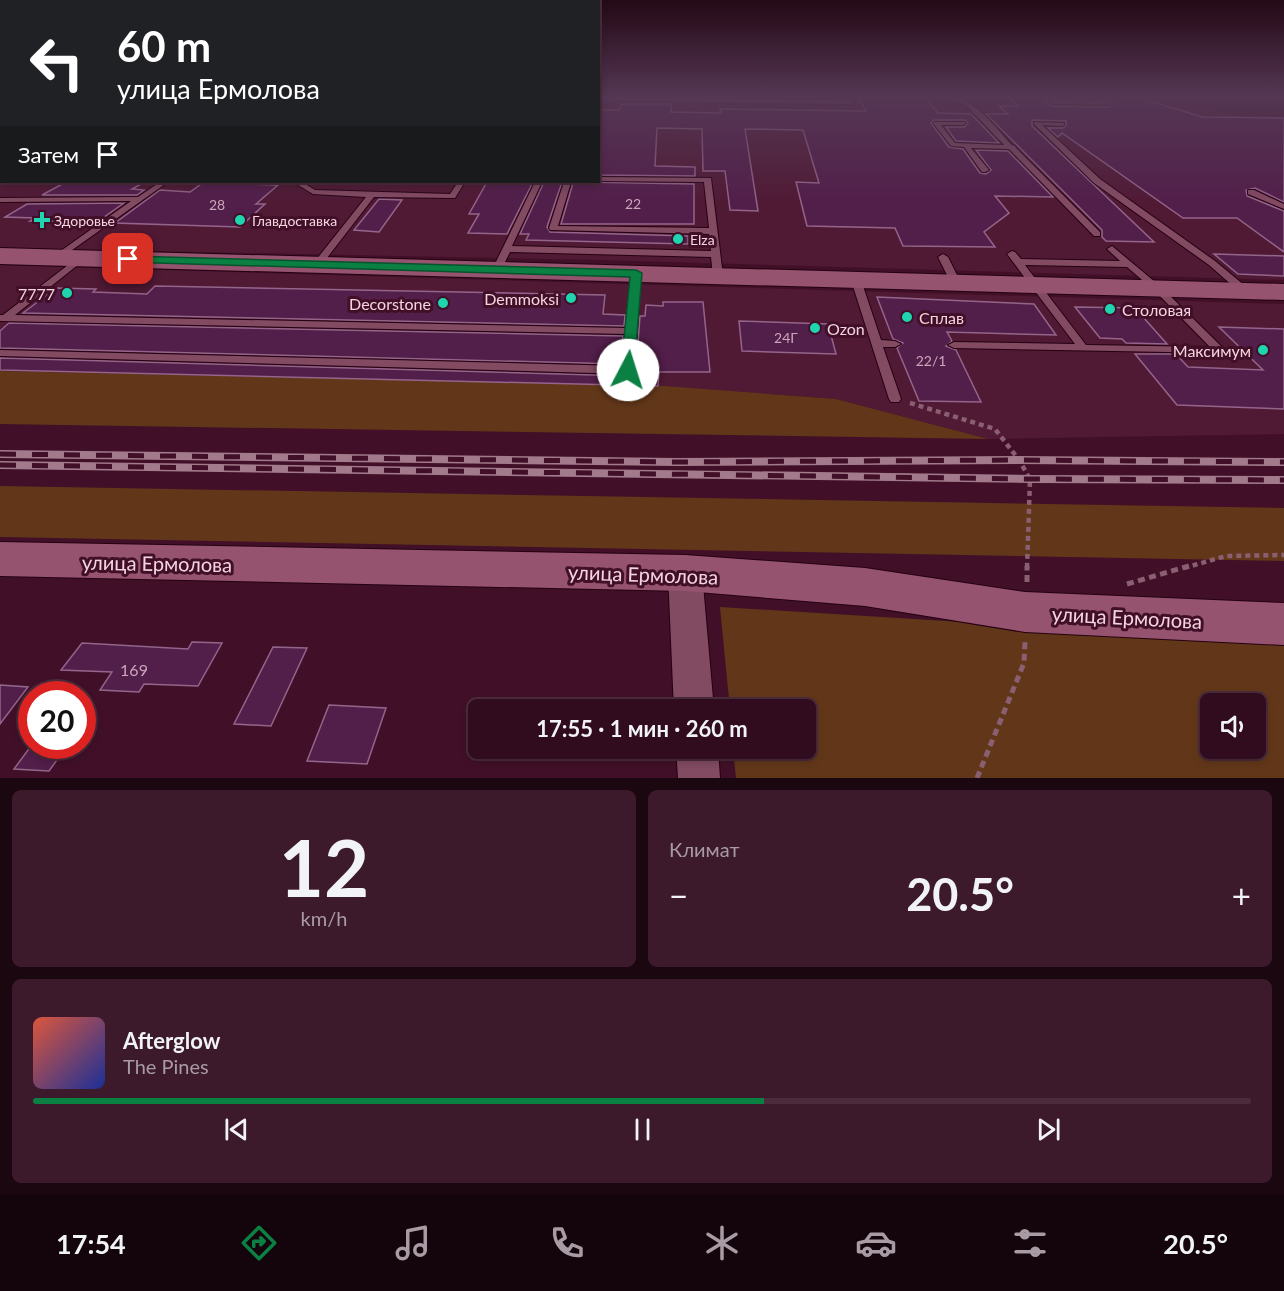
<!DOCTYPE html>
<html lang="ru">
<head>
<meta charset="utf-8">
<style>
  :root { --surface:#310c1e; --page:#3d1a2b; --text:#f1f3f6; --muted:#a89ba4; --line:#4c2c3c; --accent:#0b8043 }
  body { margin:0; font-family:Lato,sans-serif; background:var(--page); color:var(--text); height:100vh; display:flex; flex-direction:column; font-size:22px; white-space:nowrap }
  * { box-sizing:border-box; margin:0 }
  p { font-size:20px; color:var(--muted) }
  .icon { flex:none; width:33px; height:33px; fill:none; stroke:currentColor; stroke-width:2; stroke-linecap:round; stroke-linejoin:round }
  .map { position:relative; height:778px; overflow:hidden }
  .sheet { display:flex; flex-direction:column; gap:12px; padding:12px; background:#1b0710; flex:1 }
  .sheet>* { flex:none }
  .hud { position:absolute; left:0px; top:0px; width:600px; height:183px; box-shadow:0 3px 9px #0003,0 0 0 2px var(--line); background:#202124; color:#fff; overflow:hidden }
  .controls { position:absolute; left:1200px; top:693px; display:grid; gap:12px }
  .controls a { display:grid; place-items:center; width:66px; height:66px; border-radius:9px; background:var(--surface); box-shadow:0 3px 9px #0003,0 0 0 2px var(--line); font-size:30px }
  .speed { position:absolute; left:18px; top:681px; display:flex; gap:12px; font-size:30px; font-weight:700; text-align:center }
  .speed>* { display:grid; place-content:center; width:78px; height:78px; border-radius:50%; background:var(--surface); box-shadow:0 3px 9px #0003,0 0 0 2px var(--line); line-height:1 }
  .speed .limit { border:9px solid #d22; background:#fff; color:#111 }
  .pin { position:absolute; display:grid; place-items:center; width:51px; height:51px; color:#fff; margin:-26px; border-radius:12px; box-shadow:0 3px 9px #0006 }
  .me { position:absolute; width:66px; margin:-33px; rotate:5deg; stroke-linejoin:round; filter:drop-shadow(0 0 4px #0008) }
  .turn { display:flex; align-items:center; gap:21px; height:126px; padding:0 18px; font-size:27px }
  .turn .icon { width:78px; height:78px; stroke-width:2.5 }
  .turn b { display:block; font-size:42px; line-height:51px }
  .then { display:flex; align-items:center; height:57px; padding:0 18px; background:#0003; gap:12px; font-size:22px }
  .big { font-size:45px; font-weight:700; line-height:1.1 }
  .sheet .widget { flex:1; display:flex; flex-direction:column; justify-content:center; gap:9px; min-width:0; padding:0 21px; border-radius:9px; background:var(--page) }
  .sheet .dial { align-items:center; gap:0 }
  .dial b { font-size:78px; line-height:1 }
  .song { display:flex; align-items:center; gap:18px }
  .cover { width:72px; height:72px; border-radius:9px; background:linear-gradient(135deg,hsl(10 70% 55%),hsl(230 70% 35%)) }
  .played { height:6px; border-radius:3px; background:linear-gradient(90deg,var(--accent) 60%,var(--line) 60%) }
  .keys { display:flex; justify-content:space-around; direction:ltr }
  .heat { display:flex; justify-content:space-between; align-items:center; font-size:33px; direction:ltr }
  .sheet .tiles { flex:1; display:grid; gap:12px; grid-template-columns:1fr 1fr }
  .widget:last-child { grid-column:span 2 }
  .trip { position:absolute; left:468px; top:699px; width:348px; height:60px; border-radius:9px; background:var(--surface); box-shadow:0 3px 9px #0003,0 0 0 2px var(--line); font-weight:700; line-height:60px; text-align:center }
  .tabs { display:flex; height:96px; justify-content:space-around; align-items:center; background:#14050c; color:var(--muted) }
  .tabs .icon { width:42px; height:42px }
  .tabs .current { color:var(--accent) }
  .tabs b { font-size:27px; color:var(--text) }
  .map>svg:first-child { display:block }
  .built { fill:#501934 }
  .green { fill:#623719; fill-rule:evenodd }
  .building { fill:#521e4a; stroke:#94658a; stroke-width:1.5 }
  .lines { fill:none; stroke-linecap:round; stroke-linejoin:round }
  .lane-casing { stroke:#250011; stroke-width:2 }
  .street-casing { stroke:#250011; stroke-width:2 }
  .secondary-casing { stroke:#250011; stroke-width:2 }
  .path-far1 { stroke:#8a5f72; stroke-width:4.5; stroke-dasharray:5 4; stroke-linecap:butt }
  .path { stroke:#8a5f72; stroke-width:5; stroke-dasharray:7 4.5; stroke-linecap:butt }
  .lane { fill:#824b62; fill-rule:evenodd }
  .street { fill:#824b62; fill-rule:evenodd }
  .secondary { fill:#95536f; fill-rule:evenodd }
  .rail-casing { stroke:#a27a8b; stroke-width:8 }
  .rail { stroke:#411028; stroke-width:5; stroke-dasharray:16; stroke-linecap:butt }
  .route { fill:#0b8043; stroke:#07532c; stroke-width:1.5 }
  .poi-dot { fill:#1fd5b0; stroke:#411028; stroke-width:2 }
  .labels { text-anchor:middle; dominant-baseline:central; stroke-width:6; stroke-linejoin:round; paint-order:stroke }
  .number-label { font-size:14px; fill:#cca6ba }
  .far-poi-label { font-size:14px; fill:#f5d4e0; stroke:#411028; text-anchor:start }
  .poi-label { font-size:16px; fill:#f5d4e0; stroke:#411028; text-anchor:end }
  .near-number-label { font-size:16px; fill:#cca6ba }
  .near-street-label { font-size:20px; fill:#f5d4e0; stroke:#411028 }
</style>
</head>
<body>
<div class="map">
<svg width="1284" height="778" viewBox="0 0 1284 778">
  <rect width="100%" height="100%" fill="#411028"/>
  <path class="built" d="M 0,96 L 2,182 L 598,182 L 599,96 L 1163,96 L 1242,117 L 1284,131 L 1284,280 L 598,260 L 0,248 Z
    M 0,265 L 1284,304 L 1284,434 L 988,439 L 836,399 L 658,386 L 0,371 Z"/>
  <path class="green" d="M 0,371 L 664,386 L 836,399 L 988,439 L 0,424 Z
    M 0,486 L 1284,508 L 1284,561 L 0,537 Z
    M 720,607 L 1284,642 L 1284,778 L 736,778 L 733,749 L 806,748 L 806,710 L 730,709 ZM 1210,704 L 1256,704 L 1256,748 L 1210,748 Z"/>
  <path class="building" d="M 867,96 L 924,96 L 938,113 L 971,114 L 999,143 L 956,141 L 946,127 L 964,127 L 968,123 L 965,120 L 934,120 L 931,123 L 949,147 L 963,149 L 980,173 L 986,174 L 991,170 L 976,150 L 1008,151 L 1053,197 L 995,196 L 1009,213 L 984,232 L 995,247 L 903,246 L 895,228 L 807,226 L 796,182 L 819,183 L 803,130 L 745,129 L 758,211 L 730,210 L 725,171 L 703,171 L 702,129 L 657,128 L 655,166 L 695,167 L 695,176 L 598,175 L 598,110 L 619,110 L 621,104 L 671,104 L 671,112 L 721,113 L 720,109 L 866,111 L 858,97 L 868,98 Z
    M 1007,96 L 1086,96 L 1088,99 L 1052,98 L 1047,103 L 1052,106 L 1108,107 L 1113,102 L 1100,96 L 1135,96 L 1202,117 L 1284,118 L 1284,202 L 1255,188 L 1246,190 L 1247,196 L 1284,211 L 1284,252 L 1237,218 L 1183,218 L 1062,133 L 1058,137 L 1048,128 L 1063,128 L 1066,125 L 1066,121 L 1032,120 L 1032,126 L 1052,145 L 1154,242 L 1106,241 L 1102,237 L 1102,230 L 986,114 L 1008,114 L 999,106 L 1018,106 Z
    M 66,182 L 145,182 L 132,189 L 144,190 L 137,195 L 42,195 Z
    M 204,182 L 253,182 L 250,184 L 278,185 L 256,204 L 265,204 L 240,227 L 115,223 L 160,190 L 190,192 Z
    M 487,182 L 533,182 L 507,234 L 468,233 L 479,214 L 469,214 Z
    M 544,182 L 562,182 L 547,227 L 550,232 L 688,236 L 688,244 L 526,240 L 529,234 L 520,234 Z
    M 580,182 L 694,184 L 694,224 L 561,224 L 573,183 Z
    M 379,199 L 402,200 L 379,232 L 354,230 Z
    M 124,203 L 97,222 L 30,221 L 35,218 L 5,217 L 27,204 Z
    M 1214,254 L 1284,256 L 1284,276 L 1238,274 Z
    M 155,286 L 605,295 L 603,314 L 625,315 L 624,326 L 23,313 L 56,288 L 96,289 L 93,292 L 147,294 Z
    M 877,297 L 1034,304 L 1056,335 L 947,332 L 952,341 L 946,346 L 956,350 L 981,402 L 919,401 L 897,348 L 903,343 L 893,339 Z
    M 663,302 L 703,302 L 710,372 L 659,372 L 658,386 L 0,370 L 0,358 L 628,376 L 636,370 L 640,316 L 645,316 L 646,305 L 663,306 Z
    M 1075,307 L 1135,308 L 1167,344 L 1126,343 L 1122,339 L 1100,338 Z
    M 739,321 L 828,324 L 836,354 L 742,351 Z
    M 9,323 L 623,336 L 621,364 L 0,348 L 0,331 Z
    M 1219,327 L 1284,329 L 1284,409 L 1177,405 L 1135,354 L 1176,354 L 1188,367 L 1263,370 Z
    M 192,642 L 222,643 L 198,686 L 144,684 L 139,692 L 100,690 L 112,672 L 61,670 L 82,643 L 188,649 Z
    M 273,647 L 307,648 L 271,726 L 234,724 Z
    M 0,685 L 28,687 L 0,724 Z
    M 329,705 L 386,708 L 367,764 L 307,761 Z
    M 31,746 L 67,746 L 49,771 L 14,769 Z"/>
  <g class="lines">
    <defs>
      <path id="lane" d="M 945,96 C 972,94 995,127 1012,145 L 1015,146 L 1016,148 L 1100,232 L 1100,236 L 1094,236 L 1009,149 L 971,148 L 989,170 L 985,172 L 982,172 L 964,147 L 951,146 L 933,123 L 934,122 L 965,122 L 966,123 L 963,125 L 941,125 L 955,143 L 1004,145 L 966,105 Z
        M 1088,96 L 1095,96 L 1111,103 L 1108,105 L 1052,104 L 1049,102 L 1052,100 L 1098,101 Z
        M 598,97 L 849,100 L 852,102 L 849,104 L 598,101 Z
        M 1034,122 L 1064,123 L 1064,125 L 1062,126 L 1042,125 L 1100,179 L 1215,261 L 1250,290 L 1250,294 L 1242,294 L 1209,265 L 1094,183 L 1034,124 Z
        M 2,124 L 2,129 L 0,129 L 0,125 Z
        M 0,151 L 2,151 L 2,155 L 0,155 Z
        M 0,171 L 2,171 L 2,175 L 0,175 Z
        M 598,177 L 711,178 L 723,276 L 721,278 L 718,279 L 713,276 L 711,257 L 510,252 L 500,272 L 494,272 L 492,270 L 535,182 L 542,182 L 512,246 L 711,251 L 709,234 L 550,230 L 549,228 L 564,182 L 571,182 L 558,226 L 709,228 L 704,182 L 598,181 Z
        M 160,182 L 168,182 L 58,260 L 55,259 L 55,255 L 131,201 L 0,202 L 0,198 L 138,197 Z
        M 293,182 L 302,182 L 315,190 L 450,194 L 458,182 L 465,182 L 455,198 L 452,198 L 374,197 L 320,267 L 317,268 L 312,265 L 366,197 L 313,194 Z
        M 1248,190 L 1254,190 L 1284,204 L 1284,209 L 1248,194 Z
        M 1112,246 L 1161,287 L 1224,349 L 1226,351 L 1224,353 L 954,348 L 948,345 L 954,342 L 1075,344 L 1007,254 L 1012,251 L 1015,252 L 1021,259 L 1120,261 L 1107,249 ZM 1025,265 L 1127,267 L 1155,291 L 1210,347 L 1086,345 Z
        M 943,254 L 948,257 L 961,283 L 959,285 L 953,285 L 951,283 L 938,257 Z
        M 81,255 L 84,256 L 84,260 L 15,315 L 626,328 L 631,273 L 636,270 L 641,273 L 634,370 L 628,374 L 0,356 L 0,350 L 623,366 L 625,334 L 0,321 L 0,315 L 3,315 Z
        M 856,277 L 861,280 L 881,340 L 895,341 L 901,344 L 895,347 L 883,347 L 901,399 L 899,402 L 891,402 L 889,399 L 851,280 Z"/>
      <path id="street" d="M 685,559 L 697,563 L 702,573 L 714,710 L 674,710 L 668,573 L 673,563 Z
        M 676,748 L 718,748 L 720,778 L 678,778 Z"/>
      <path id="secondary" d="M 0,248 L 1284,284 L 1284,300 L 0,264 Z
        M 0,542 L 685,555 L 865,568 L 1025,592 L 1284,603 L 1284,645 L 1025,632 L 865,606 L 685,591 L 0,576 Z"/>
    </defs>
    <use href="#lane" class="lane-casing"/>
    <use href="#street" class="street-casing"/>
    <use href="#secondary" class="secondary-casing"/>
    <path class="path-far1" d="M 910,403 L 995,429 L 1019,460 L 1030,479 L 1027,568
      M 1184,568 L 1226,556 L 1284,555"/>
    <path class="path" d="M 1027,582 L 1027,566
      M 1127,584 L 1189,566
      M 977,778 L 1024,663 L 1025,641"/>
    <use href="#lane" class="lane"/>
    <use href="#street" class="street"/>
    <use href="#secondary" class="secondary"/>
    <defs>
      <path id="rail" d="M 0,454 L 677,462 L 1019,460 L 1284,462
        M 0,465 L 1030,479 L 1284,480"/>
    </defs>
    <use href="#rail" class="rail-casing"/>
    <use href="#rail" class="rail"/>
  </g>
  <linearGradient id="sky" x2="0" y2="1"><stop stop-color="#240916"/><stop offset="0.47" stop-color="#543753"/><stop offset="1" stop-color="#543753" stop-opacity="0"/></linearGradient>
  <rect width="1284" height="205" fill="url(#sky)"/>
  <path class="route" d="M 128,256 L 636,270 L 642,273 L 634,370 L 628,374 L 621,370 L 630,277 L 124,262 L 123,259 Z"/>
  <g class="poi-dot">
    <path d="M39 211h6v6h6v6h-6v6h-6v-6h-6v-6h6z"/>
    <circle cx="240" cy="220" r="6"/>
    <circle cx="678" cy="239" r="6"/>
    <circle cx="67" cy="293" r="6"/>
    <circle cx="571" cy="298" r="6"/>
    <circle cx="443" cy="303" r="6"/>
    <circle cx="1110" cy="309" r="6"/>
    <circle cx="907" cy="317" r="6"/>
    <circle cx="815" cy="328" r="6"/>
    <circle cx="1263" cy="350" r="6"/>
  </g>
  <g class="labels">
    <g class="number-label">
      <text x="633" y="203">22</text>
      <text x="217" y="204">28</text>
      <text x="786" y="337">24Г</text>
      <text x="931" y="360">22/1</text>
    </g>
    <g class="far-poi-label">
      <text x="54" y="220">Здоровье</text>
      <text x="252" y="220">Главдоставка</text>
      <text x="690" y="239">Elza</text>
    </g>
    <g class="poi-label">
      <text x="55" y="293">7777</text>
      <text x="559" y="298">Demmoksi</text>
      <text x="431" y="303">Decorstone</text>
      <text x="1122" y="309" text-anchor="start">Столовая</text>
      <text x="919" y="317" text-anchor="start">Сплав</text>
      <text x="827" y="328" text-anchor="start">Ozon</text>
      <text x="1251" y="350">Максимум</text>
    </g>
    <g class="near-number-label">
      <text x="134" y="669">169</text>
    </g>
    <g class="near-street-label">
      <text transform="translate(157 563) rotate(1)">улица Ермолова</text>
      <text transform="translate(643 574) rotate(2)">улица Ермолова</text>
      <text transform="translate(1127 617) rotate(3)">улица Ермолова</text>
    </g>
  </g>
</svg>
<div class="controls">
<a><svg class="icon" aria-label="sound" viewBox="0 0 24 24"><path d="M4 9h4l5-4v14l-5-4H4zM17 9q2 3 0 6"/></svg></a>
</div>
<div class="speed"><div class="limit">20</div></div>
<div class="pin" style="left:128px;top:259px;background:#d93025"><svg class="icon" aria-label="arrive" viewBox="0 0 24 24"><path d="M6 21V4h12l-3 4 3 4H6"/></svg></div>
<svg class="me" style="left:628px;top:370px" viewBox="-20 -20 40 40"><circle r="19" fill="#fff"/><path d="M0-13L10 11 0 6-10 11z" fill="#0b8043"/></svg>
<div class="trip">17:55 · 1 мин · 260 m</div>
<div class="hud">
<div class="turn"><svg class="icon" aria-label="left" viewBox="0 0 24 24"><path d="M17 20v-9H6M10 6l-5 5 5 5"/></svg><div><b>60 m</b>улица Ермолова</div></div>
<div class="then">Затем<svg class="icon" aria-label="arrive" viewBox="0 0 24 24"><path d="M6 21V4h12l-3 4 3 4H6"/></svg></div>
</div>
</div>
<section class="sheet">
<div class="tiles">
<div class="widget dial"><b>12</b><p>km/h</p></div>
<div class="widget"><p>Климат</p>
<div class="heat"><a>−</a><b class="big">20.5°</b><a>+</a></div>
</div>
<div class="widget">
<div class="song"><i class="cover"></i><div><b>Afterglow</b><p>The Pines</p></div></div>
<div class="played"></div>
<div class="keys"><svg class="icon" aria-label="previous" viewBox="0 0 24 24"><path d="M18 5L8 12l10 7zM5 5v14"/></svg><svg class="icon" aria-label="pause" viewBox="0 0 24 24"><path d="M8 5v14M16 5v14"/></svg><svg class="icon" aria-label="next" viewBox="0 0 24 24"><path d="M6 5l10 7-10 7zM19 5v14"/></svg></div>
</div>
</div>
</section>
<nav class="tabs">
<b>17:54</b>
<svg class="icon current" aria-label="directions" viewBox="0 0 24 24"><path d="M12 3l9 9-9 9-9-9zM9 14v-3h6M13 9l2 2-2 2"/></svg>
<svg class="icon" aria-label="music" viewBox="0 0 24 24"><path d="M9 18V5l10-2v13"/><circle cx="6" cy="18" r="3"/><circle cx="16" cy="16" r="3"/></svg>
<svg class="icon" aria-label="phone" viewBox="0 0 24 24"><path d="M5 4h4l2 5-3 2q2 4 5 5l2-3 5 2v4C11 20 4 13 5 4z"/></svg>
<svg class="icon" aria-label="climate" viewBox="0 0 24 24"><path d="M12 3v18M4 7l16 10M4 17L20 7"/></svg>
<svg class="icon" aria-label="car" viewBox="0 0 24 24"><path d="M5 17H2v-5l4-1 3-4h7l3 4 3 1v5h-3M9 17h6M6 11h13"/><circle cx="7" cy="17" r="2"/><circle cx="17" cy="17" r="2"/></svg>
<svg class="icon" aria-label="filters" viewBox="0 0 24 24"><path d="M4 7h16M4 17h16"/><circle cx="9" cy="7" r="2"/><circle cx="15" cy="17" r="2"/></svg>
<b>20.5°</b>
</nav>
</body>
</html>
